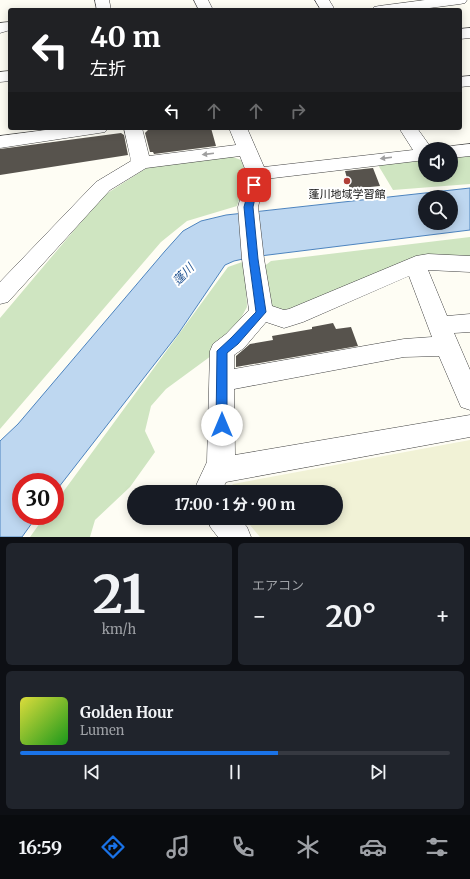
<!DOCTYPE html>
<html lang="ja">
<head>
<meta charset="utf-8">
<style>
  :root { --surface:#171b24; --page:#20242c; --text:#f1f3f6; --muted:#9ea1a6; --line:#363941; --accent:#1a73e8 }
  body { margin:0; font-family:Merriweather,"Noto Sans JP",serif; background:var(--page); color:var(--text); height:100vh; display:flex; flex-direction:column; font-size:15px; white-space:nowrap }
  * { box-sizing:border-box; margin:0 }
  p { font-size:13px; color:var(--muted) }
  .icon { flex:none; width:22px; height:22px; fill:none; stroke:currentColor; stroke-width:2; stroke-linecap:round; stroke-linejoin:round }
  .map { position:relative; height:537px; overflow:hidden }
  .details { display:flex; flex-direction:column; gap:6px; padding:6px; background:#0d0f14; flex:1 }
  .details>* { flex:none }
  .hud { position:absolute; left:8px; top:8px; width:454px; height:122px; border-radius:4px; box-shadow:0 2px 10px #0003; background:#202124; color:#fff; overflow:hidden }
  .tools { position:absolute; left:418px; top:142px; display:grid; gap:8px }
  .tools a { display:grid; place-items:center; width:40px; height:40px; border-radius:50%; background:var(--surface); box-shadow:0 2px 10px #0003; font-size:20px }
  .speed { position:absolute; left:12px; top:473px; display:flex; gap:8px; font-size:20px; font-weight:700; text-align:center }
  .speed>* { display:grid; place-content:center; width:52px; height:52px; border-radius:50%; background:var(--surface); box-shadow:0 2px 10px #0003; line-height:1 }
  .speed .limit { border:6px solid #d22; background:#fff; color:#111 }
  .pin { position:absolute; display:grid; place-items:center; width:34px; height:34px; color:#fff; margin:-17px; border-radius:8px; box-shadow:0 2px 6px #0006 }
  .me { position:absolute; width:44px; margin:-22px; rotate:0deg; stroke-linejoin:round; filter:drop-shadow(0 0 3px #0008) }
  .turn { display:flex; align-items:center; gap:14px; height:84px; padding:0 16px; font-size:18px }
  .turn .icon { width:52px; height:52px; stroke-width:2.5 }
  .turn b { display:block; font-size:28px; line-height:34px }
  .lanes { display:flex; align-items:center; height:38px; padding:0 16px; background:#0003; justify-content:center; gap:20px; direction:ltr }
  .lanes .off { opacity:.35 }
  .big { font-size:30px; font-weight:700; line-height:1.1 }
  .details .tile { flex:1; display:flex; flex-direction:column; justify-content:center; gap:6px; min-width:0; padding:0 14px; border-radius:6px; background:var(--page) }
  .details .dial { align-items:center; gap:0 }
  .dial b { font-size:52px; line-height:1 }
  .song { display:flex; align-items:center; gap:12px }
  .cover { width:48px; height:48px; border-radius:6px; background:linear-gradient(135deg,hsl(60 70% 55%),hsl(120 70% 35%)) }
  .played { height:4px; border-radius:2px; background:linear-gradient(90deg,var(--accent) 60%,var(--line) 60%) }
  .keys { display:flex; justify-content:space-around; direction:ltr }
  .heat { display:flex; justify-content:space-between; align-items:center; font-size:22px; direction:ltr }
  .details .tiles { flex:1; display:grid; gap:6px; grid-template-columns:1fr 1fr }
  .tile:last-child { grid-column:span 2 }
  .trip { position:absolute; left:127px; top:485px; width:216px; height:40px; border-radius:20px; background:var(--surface); box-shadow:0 2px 10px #0003; font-weight:700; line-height:40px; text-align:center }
  .menu { display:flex; height:64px; justify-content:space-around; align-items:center; background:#090b0e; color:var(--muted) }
  .menu .icon { width:28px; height:28px }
  .menu .on { color:var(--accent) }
  .menu b { font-size:18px; color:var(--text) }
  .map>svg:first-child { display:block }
  .farmland { fill:#f1f2d6 }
  .green { fill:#cfe5c1 }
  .water { fill:#bed7f0; stroke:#4d84bf; fill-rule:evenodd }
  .building { fill:#57534d }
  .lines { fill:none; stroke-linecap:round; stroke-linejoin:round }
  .minor-casing { stroke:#434343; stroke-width:1 }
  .tertiary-casing { stroke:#434343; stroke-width:1 }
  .minor { fill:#fff; fill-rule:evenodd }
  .tertiary { fill:#fff; fill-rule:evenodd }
  .oneway { fill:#9f9f9f }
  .route { fill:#1a73e8; stroke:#114b97 }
  .poi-dot { fill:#b14037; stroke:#fff; stroke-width:1.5 }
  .labels { text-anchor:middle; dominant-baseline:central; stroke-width:4; stroke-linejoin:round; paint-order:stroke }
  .poi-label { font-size:11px; fill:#101010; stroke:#fff }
  .water-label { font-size:12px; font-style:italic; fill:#265795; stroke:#fff }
</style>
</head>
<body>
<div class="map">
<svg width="470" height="537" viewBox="0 0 470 537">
  <rect width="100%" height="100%" fill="#fefdf4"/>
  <path class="farmland" d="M 470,440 L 470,537 L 260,537 L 244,518 L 336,518 L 336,492 L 226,492 L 233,484 Z"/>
  <path class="green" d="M 230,156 L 241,160 L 247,174 L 237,206 L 187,221 L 161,242 L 0,429 L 0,318 L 103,196 L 148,167 Z
    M 470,156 L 470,184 L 393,190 L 378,165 L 425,160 L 425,175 L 451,175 L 451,158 Z
    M 470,237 L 470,258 L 416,258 L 287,311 L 266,305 L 262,268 L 271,261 Z
    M 245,261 L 247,307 L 235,329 L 211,356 L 166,389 L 151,406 L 145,431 L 155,452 L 130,487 L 95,520 L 90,537 L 30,537 L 45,516 L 55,516 L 55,503 L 228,267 Z"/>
  <path class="water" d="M 470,188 L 470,230 L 252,257 L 234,261 L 225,265 L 178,334 L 55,492 L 55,482 L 21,482 L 21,516 L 37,516 L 22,537 L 0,537 L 0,441 L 18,424 L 165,251 L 183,231 L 201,221 L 226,215 ZM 425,197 L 451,197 L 451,223 L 425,223 Z"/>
  <path class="building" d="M 160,128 L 211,128 L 216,146 L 154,154 L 153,152 L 150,152 L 145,133 L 149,129 Z
    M 121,133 L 124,135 L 128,155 L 0,175 L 0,149 Z
    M 373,168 L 380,186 L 350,189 L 345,171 Z
    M 333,323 L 336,329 L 351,327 L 358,346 L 236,367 L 236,356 L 250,344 L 273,340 L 272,336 L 312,329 L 312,327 Z"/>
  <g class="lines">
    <defs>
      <path id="minor" d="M 95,0 L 109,0 L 111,10 L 97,10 Z
        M 194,0 L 208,0 L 213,10 L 199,10 Z
        M 315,0 L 329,0 L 335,10 L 321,10 Z
        M 425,0 L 467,0 L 465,3 L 460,4 L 414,10 L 372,10 L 374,7 L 379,6 Z
        M 10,22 L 10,30 L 0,33 L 0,23 Z
        M 470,28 L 470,38 L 460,39 L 460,29 Z
        M 10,71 L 10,81 L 0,82 L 0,72 Z
        M 124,128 L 142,128 L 149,156 L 236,145 L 229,128 L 247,128 L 264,167 L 413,150 L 399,128 L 417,128 L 432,149 L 425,149 L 425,160 L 265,179 L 258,207 L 264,259 L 272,306 L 284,310 L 289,309 L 416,256 L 428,254 L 470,256 L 470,272 L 428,270 L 447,316 L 470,314 L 470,332 L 454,333 L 470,370 L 470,410 L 461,407 L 439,356 L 404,357 L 234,389 L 235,455 L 470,415 L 470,437 L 226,482 L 221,492 L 193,492 L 207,462 L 210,351 L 213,344 L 226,334 L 249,310 L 242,259 L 238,207 L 247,174 L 240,156 L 146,168 L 110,190 L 8,302 L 0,304 L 0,282 L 96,182 L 131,161 ZM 409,276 L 432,337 L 404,339 L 234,369 L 234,355 L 244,348 L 266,322 L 284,328 L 303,322 Z
        M 470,144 L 470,156 L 451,158 L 451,149 L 444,149 L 451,146 Z
        M 206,518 L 239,518 L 247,527 L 251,537 L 218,537 L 211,528 Z"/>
      <path id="tertiary" d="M 470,76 L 470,86 L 460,87 L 460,77 Z
        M 61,128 L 108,128 L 105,132 L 99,133 L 0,148 L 0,136 Z"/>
    </defs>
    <use href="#minor" class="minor-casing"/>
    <use href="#tertiary" class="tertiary-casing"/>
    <use href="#minor" class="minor"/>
    <use href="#tertiary" class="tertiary"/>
  </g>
  <defs><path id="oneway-solid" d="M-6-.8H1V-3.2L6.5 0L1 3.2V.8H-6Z"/></defs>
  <g class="oneway">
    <use href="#oneway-solid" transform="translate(208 154) rotate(173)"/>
    <use href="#oneway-solid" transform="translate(386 158) rotate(173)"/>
  </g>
  <path class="route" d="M 254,182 L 258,185 L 253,207 L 258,259 L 266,312 L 238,344 L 227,353 L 227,425 L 225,429 L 222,430 L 218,429 L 216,425 L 217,351 L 231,338 L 256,312 L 249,259 L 244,207 L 250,185 Z"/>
  <circle class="poi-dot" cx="347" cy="181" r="4"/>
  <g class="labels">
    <g class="poi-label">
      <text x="347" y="194">蓬川地域学習館</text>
    </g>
    <g class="water-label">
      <text transform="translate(183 274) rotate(-46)">蓬川</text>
    </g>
  </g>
</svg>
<div class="tools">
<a><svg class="icon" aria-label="sound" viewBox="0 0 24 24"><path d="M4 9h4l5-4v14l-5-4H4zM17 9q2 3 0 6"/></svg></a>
<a><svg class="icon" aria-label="search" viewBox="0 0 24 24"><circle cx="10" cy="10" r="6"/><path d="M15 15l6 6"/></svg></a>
</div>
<div class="speed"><div class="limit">30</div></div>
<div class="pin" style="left:254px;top:185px;background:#d93025"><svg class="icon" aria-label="arrive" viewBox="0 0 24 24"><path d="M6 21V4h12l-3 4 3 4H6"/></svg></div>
<svg class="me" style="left:222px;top:425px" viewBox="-20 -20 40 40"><circle r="19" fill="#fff"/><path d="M0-13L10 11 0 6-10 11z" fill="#1a73e8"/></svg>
<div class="trip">17:00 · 1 分 · 90 m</div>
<div class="hud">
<div class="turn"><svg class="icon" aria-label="left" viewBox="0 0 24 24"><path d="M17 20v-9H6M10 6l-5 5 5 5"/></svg><div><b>40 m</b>左折</div></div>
<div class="lanes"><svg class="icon" aria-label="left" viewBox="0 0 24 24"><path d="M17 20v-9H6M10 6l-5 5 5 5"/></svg><svg class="icon off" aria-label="ahead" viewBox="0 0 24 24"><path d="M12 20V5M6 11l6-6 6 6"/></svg><svg class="icon off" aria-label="ahead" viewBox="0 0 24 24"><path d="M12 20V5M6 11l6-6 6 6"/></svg><svg class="icon off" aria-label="right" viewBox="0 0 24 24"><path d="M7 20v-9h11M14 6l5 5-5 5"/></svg></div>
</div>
</div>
<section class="details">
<div class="tiles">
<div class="tile dial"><b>21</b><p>km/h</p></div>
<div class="tile"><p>エアコン</p>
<div class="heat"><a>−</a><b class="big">20°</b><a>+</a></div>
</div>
<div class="tile">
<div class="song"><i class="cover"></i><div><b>Golden Hour</b><p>Lumen</p></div></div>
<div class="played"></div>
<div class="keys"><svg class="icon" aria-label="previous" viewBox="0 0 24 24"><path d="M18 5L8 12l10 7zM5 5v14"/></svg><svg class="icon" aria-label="pause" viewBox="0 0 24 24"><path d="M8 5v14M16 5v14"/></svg><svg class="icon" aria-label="next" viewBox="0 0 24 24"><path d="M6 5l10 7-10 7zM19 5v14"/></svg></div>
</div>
</div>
</section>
<nav class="menu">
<b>16:59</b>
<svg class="icon on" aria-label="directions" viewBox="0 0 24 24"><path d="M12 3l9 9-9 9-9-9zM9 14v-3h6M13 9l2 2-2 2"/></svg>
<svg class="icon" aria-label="music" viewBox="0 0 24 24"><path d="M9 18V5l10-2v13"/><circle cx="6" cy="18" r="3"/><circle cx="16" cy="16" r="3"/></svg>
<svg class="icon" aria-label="phone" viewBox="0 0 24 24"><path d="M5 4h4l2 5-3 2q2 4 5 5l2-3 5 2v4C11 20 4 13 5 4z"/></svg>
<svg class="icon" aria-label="climate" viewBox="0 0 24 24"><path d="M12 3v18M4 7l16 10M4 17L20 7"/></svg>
<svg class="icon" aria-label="car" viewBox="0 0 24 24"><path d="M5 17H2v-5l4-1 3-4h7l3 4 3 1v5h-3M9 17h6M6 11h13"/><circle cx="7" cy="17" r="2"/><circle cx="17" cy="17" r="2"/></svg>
<svg class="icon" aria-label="filters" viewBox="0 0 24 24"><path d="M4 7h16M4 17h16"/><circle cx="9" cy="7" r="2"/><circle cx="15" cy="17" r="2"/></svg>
</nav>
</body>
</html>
